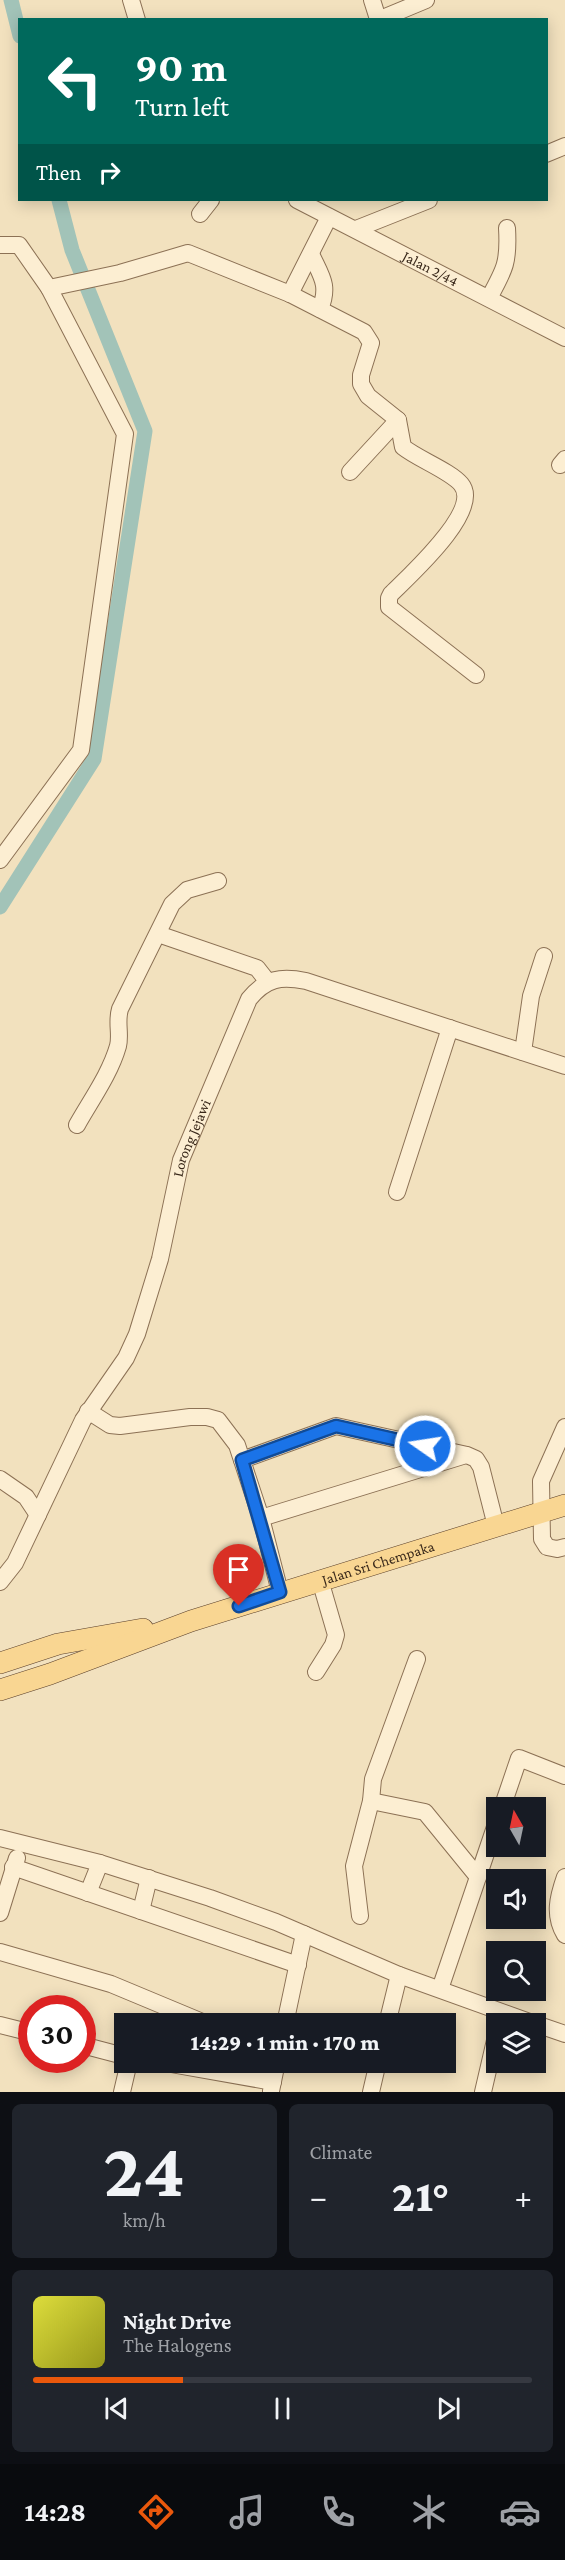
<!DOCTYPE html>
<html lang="en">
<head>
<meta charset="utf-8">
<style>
  :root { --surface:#171b24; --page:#20242c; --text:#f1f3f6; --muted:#9ea1a6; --line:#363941; --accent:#ea580c }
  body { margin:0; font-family:"Crimson Pro",serif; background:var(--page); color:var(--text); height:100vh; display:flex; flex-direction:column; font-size:22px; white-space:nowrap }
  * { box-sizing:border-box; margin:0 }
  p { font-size:20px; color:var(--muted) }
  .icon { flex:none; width:33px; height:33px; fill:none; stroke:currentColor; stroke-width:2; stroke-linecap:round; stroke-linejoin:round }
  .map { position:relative; height:2092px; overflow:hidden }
  .drawer { display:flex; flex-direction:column; gap:12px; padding:12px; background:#0d0f14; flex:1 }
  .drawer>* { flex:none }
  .hud { position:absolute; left:18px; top:18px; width:530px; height:183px; border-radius:0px; box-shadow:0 3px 15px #0003; background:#00695c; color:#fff; overflow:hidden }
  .needle { width:39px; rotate:351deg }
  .fabs { position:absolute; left:486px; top:1797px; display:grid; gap:12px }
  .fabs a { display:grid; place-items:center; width:60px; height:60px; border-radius:0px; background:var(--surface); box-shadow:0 3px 15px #0003; font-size:30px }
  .speed { position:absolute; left:18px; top:1995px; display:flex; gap:12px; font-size:30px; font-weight:700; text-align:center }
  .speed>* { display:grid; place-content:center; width:78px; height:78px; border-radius:50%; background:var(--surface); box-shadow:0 3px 15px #0003; line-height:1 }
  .speed .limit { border:9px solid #d22; background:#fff; color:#111 }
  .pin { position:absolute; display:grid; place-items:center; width:51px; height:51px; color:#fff; margin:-62px -26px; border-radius:50% 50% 50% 0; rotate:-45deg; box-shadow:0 0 6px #0007 }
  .pin .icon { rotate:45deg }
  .me { position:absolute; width:66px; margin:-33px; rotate:283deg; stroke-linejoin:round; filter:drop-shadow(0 0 4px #0008) }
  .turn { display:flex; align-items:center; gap:21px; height:126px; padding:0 18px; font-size:27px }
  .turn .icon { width:78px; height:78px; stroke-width:2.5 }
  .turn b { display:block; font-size:42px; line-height:51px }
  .then { display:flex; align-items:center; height:57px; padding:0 18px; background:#0003; gap:12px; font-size:22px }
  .big { font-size:45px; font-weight:800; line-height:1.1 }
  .drawer .card { flex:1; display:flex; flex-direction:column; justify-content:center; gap:9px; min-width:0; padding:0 21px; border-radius:9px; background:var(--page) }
  .drawer .dial { align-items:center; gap:0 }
  .dial b { font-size:78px; line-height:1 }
  .song { display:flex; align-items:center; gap:18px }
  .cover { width:72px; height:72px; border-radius:9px; background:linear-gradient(135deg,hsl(60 70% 55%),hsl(60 70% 35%)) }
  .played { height:6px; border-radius:3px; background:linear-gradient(90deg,var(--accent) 30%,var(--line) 30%) }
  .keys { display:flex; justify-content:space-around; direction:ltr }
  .heat { display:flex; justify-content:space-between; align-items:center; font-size:33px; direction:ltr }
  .drawer .tiles { flex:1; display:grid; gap:12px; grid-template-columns:1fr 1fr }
  .card:last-child { grid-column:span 2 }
  .trip { position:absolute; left:114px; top:2013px; width:342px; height:60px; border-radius:0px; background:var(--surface); box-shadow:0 3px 15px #0003; font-weight:800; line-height:60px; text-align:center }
  .tab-bar { display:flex; height:96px; justify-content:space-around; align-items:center; background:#090b0e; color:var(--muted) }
  .tab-bar .icon { width:42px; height:42px }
  .tab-bar .selected { color:var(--accent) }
  .tab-bar b { font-size:27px; color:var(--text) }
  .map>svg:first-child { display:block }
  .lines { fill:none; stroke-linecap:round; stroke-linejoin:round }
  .canal { stroke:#a2c3b8; stroke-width:15 }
  .minor-casing { stroke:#8c7155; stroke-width:18 }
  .major-casing { stroke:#593e2a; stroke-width:22 }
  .minor { stroke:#fceed2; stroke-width:16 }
  .major { stroke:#f9d692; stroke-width:21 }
  .route-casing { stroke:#114b97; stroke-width:15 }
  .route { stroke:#1a73e8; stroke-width:10 }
  .labels { text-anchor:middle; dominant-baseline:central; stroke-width:6; stroke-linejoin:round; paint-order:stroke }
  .street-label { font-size:15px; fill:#3a291b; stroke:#f9ebcf }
</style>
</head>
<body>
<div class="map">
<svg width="565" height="2092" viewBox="0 0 565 2092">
  <rect width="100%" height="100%" fill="#f2e1be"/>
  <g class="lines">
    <path class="canal" d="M 11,0 L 20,36
      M 0,907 L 94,759 L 145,431 L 72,250 L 59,200"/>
    <defs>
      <g id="minor">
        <path d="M 131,0 L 137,20"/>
        <path d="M 372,0 L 378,19"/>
        <path d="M 378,20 L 426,0"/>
        <path d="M 546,154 L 565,146"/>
        <path id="s1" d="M 297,200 L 565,338"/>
        <path d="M 200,214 L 211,200"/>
        <path d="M 356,229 L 429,200"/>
        <path d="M 0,245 L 19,245 L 49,288 L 120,273 L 188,253 L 290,294 L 364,332 L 371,343 L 361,375 L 361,384 L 368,396 L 398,420 L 403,447 C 418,459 450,471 461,484 C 483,510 409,576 391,594 L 389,598 L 389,607 L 476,675"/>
        <path d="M 311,254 C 321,276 330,285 320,309"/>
        <path d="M 290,294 L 329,217"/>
        <path d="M 489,298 C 505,269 509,262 507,228"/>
        <path d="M 560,465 L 565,459"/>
        <path d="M 350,472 L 398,420"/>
        <path d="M 0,860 L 81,750 L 125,434 L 49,288"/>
        <path d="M 158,934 L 257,968 L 268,982"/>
        <path d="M 523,1052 L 531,996 L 544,956"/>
        <path d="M 77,1125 C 91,1100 110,1074 118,1046 C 121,1034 116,1022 120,1009 L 172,904 L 187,890 L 218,881"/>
        <path d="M 397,1192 L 450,1028"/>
        <path d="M 88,1411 L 110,1425 L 120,1426 L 190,1417 L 207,1417 L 218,1420 L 237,1445 L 261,1518 L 280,1592"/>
        <path d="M 565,1427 L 541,1481 L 542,1539 L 547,1547 L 557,1549 L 565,1547"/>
        <path d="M 242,1460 L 336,1426 L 467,1455 L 476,1459 L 481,1467 L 496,1526"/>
        <path d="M 0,1479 L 26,1497 L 38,1515"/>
        <path d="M 261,1518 L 466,1455"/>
        <path id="s2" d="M 0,1582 L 15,1563 L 83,1420 L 126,1358 L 137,1334 L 160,1259 L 181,1160 L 249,999 C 266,978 281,976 306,981 L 565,1066"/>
        <path d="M 316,1672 L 333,1645 L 336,1635 L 320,1580"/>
        <path d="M 371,1801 L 425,1812 L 478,1877"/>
        <path d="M 502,1808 L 519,1758 L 565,1776"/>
        <path d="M 0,1838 L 100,1863 L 210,1898 L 276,1922 L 399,1975 L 535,2024"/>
        <path d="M 13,1867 L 298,1965"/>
        <path d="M 565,1877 C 558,1897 553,1915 565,1935"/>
        <path d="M 88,1893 L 100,1863"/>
        <path d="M 141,1911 L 149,1878"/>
        <path d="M 0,1913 L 17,1858"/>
        <path d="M 360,1916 L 354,1866 L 371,1801 L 373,1779 L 417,1659"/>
        <path d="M 0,1952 L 111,1984 L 207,2024"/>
        <path d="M 440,1989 L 496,1824"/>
        <path d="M 285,2024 L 304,1934"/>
        <path d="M 387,2024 L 399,1975"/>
        <path d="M 536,2024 L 565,2034"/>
        <path d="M 0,2025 L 32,2033"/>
        <path d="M 82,2045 L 124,2056"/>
        <path d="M 160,2062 L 273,2082"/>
        <path d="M 271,2091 L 277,2062"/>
        <path d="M 122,2092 L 129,2062"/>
        <path d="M 371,2092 L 378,2062"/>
        <path d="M 483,2092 L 496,2036"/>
      </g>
      <g id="major">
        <path d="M 0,1663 L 58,1644 L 143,1629"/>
        <path id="s3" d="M 0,1690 L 50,1674 L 191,1621 L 565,1505"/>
      </g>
    </defs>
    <use href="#minor" class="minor-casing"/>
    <use href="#major" class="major-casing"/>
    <use href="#minor" class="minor"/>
    <use href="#major" class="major"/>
  </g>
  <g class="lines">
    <defs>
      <path id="route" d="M 239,1606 L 280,1592 L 242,1460 L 336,1426 L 425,1446"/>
    </defs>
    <use href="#route" class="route-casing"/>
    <use href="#route" class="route"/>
  </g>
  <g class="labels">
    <g class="street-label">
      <text stroke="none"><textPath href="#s1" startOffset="150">Jalan 2/44</textPath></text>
      <text stroke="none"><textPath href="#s2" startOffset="488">Lorong Jejawi</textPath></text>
      <text stroke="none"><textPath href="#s3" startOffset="399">Jalan Sri Chempaka</textPath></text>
    </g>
  </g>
</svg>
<div class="fabs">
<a><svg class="needle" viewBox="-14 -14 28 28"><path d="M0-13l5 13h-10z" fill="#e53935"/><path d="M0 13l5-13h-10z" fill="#9ea1a6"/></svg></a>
<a><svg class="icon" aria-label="sound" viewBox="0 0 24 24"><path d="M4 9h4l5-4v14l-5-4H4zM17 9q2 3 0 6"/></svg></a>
<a><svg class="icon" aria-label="search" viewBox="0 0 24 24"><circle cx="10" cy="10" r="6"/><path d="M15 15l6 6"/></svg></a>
<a><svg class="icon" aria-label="layers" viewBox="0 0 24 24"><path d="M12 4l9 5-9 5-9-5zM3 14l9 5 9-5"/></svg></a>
</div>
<div class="speed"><div class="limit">30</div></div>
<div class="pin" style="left:239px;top:1606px;background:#d93025"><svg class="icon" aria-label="arrive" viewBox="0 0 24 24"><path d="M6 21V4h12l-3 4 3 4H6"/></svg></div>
<svg class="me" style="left:425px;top:1446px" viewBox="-20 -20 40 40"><circle r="17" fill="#1a73e8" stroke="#fff" stroke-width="3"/><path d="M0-11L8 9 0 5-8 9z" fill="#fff"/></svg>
<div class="trip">14:29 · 1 min · 170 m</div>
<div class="hud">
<div class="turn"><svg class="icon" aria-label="left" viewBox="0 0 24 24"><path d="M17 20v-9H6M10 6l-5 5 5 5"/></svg><div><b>90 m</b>Turn left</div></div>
<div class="then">Then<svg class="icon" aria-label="right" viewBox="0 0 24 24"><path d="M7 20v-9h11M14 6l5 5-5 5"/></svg></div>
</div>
</div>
<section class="drawer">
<div class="tiles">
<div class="card dial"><b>24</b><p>km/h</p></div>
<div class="card"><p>Climate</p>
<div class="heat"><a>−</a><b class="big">21°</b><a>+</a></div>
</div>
<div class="card">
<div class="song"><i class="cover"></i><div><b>Night Drive</b><p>The Halogens</p></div></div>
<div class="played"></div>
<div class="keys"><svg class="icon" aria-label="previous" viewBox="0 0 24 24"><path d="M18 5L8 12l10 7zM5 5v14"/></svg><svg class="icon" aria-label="pause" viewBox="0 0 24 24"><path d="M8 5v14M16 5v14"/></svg><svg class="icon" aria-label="next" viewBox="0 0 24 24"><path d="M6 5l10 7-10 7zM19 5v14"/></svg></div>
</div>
</div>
</section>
<nav class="tab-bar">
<b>14:28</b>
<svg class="icon selected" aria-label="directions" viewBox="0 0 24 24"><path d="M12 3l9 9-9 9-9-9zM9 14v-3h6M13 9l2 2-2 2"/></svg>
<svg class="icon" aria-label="music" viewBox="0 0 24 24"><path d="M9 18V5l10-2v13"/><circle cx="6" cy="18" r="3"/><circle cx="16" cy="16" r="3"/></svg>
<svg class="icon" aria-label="phone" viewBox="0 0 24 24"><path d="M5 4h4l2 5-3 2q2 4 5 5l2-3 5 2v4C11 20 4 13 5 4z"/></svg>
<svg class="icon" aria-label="climate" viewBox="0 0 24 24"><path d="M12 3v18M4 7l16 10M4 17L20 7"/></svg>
<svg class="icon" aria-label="car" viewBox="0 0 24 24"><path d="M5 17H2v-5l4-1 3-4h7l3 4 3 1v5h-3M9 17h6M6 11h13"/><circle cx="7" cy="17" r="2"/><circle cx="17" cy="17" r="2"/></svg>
</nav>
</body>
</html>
